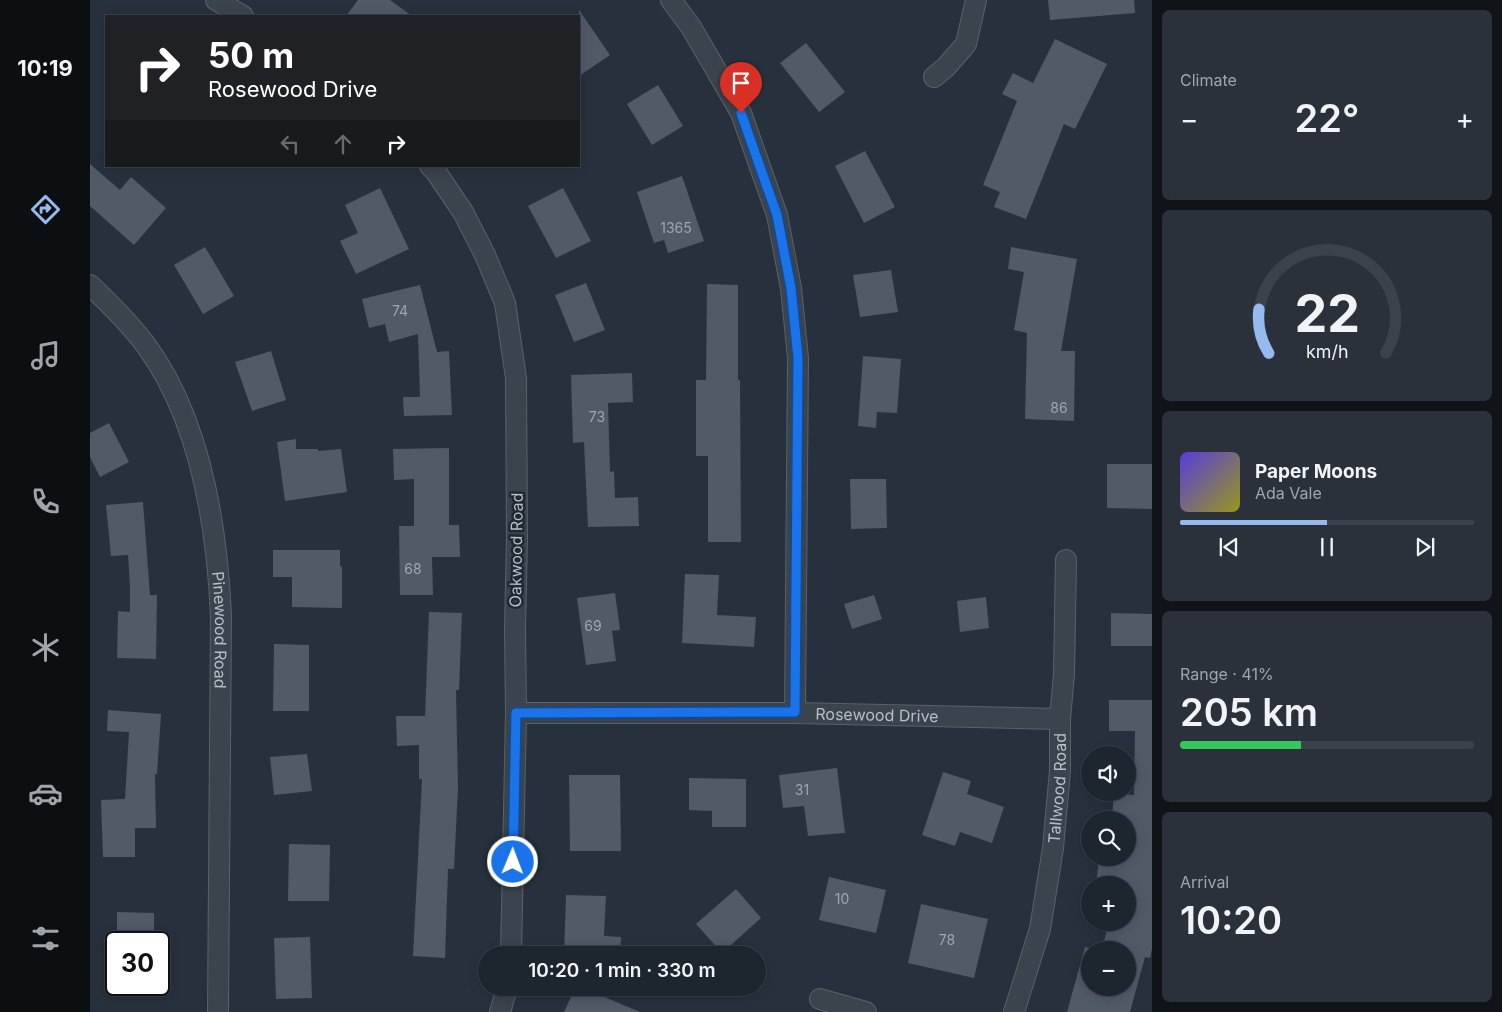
<!DOCTYPE html>
<html lang="en">
<head>
<meta charset="utf-8">
<style>
  :root { --surface:#1d252e; --page:#2a313a; --text:#f1f3f6; --muted:#a0a5aa; --line:#3b424a; --accent:#96baee }
  body { margin:0; font-family:Inter,sans-serif; background:var(--page); color:var(--text); height:100vh; display:flex; flex-direction:column; font-size:19px; white-space:nowrap }
  * { box-sizing:border-box; margin:0 }
  p { font-size:16px; color:var(--muted) }
  .icon { flex:none; width:28px; height:28px; fill:none; stroke:currentColor; stroke-width:2; stroke-linecap:round; stroke-linejoin:round }
  .map { position:relative; flex:1; overflow:hidden }
  .details { display:flex; flex-direction:column; gap:10px; padding:10px; background:#101419; width:350px }
  .details>* { flex:none }
  .hud { position:absolute; left:15px; top:15px; width:475px; height:152px; border-radius:0px; box-shadow:0 2px 12px #0003,0 0 0 1px var(--line); background:#202124; color:#fff; overflow:hidden }
  .buttons { position:absolute; left:991px; top:746px; display:grid; gap:10px }
  .buttons a { display:grid; place-items:center; width:55px; height:55px; border-radius:50%; background:var(--surface); box-shadow:0 2px 12px #0003,0 0 0 1px var(--line); font-size:25px }
  .speed { position:absolute; left:15px; top:931px; display:flex; gap:10px; font-size:25px; font-weight:700; text-align:center }
  .speed>* { display:grid; place-content:center; width:65px; height:65px; border-radius:50%; background:var(--surface); box-shadow:0 2px 12px #0003,0 0 0 1px var(--line); line-height:1 }
  .speed .limit { border:2px solid #111; border-radius:8px; background:#fff; color:#111 }
  .pin { position:absolute; display:grid; place-items:center; width:42px; height:42px; color:#fff; margin:-51px -21px; border-radius:50% 50% 50% 0; rotate:-45deg; box-shadow:0 0 5px #0007 }
  .pin .icon { rotate:45deg }
  .me { position:absolute; width:55px; margin:-28px; rotate:1deg; stroke-linejoin:round; filter:drop-shadow(0 0 4px #0008) }
  .turn { display:flex; align-items:center; gap:18px; height:105px; padding:0 20px; font-size:22px }
  .turn .icon { width:65px; height:65px; stroke-width:2.5 }
  .turn b { display:block; font-size:35px; line-height:42px }
  .lanes { display:flex; align-items:center; height:48px; padding:0 20px; background:#0003; justify-content:center; gap:25px; direction:ltr }
  .lanes .off { opacity:.35 }
  .big { font-size:38px; font-weight:600; line-height:1.1 }
  .details .widget { flex:1; display:flex; flex-direction:column; justify-content:center; gap:8px; min-width:0; padding:0 18px; border-radius:8px; background:var(--page) }
  .details .dial { align-items:center; gap:0 }
  .dial svg { height:130px; overflow:visible; fill:none; stroke:var(--line); stroke-width:7; stroke-linecap:round; text-anchor:middle }
  .dial text { fill:var(--text); stroke:none }
  .song { display:flex; align-items:center; gap:15px }
  .cover { width:60px; height:60px; border-radius:8px; background:linear-gradient(135deg,hsl(250 70% 55%),hsl(60 70% 35%)) }
  .played { height:5px; border-radius:2px; background:linear-gradient(90deg,var(--accent) 50%,var(--line) 50%) }
  .keys { display:flex; justify-content:space-around; direction:ltr }
  .heat { display:flex; justify-content:space-between; align-items:center; font-size:28px; direction:ltr }
  .charge { height:8px; border-radius:4px; background:linear-gradient(90deg,#34c759 41%,var(--line) 0) }
  .trip { position:absolute; left:388px; top:946px; width:288px; height:50px; border-radius:25px; background:var(--surface); box-shadow:0 2px 12px #0003,0 0 0 1px var(--line); font-weight:600; line-height:50px; text-align:center }
  main { display:flex; flex:1; min-height:0 }
  .menu { display:flex; flex-direction:column; width:90px; justify-content:space-around; align-items:center; background:#0c0f12; color:var(--muted) }
  .menu .icon { width:35px; height:35px }
  .menu .current { color:var(--accent) }
  .menu b { font-size:22px; color:var(--text) }
  .map>svg:first-child { display:block }
  .building { fill:#515a67 }
  .lines { fill:none; stroke-linecap:round; stroke-linejoin:round }
  .street-casing { stroke:#59616b; stroke-width:22 }
  .street { stroke:#3b434d; stroke-width:20 }
  .route-casing { stroke:#114b97; stroke-width:12 }
  .route { stroke:#1a73e8; stroke-width:9 }
  .labels { text-anchor:middle; dominant-baseline:central; stroke-width:5; stroke-linejoin:round; paint-order:stroke }
  .number-label { font-size:14px; fill:#9ea5b0 }
  .street-label { font-size:16px; fill:#b7bec8; stroke:#202832 }
</style>
</head>
<body>
<main>
<nav class="menu">
<b>10:19</b>
<svg class="icon current" aria-label="directions" viewBox="0 0 24 24"><path d="M12 3l9 9-9 9-9-9zM9 14v-3h6M13 9l2 2-2 2"/></svg>
<svg class="icon" aria-label="music" viewBox="0 0 24 24"><path d="M9 18V5l10-2v13"/><circle cx="6" cy="18" r="3"/><circle cx="16" cy="16" r="3"/></svg>
<svg class="icon" aria-label="phone" viewBox="0 0 24 24"><path d="M5 4h4l2 5-3 2q2 4 5 5l2-3 5 2v4C11 20 4 13 5 4z"/></svg>
<svg class="icon" aria-label="climate" viewBox="0 0 24 24"><path d="M12 3v18M4 7l16 10M4 17L20 7"/></svg>
<svg class="icon" aria-label="car" viewBox="0 0 24 24"><path d="M5 17H2v-5l4-1 3-4h7l3 4 3 1v5h-3M9 17h6M6 11h13"/><circle cx="7" cy="17" r="2"/><circle cx="17" cy="17" r="2"/></svg>
<svg class="icon" aria-label="filters" viewBox="0 0 24 24"><path d="M4 7h16M4 17h16"/><circle cx="9" cy="7" r="2"/><circle cx="15" cy="17" r="2"/></svg>
</nav>
<div class="map">
<svg width="1062" height="1012" viewBox="0 0 1062 1012">
  <rect width="100%" height="100%" fill="#27313d"/>
  <path class="building" d="M 268,0 L 300,0 L 322,16 L 256,16 Z
    M 958,0 L 1044,0 L 1045,13 L 960,20 Z
    M 489,10 L 520,55 L 489,76 Z
    M 965,39 L 1017,64 L 985,129 L 974,124 L 936,219 L 904,207 L 910,192 L 893,185 L 927,101 L 912,94 L 923,73 L 943,83 Z
    M 716,43 L 755,92 L 729,112 L 690,63 Z
    M 568,85 L 593,126 L 562,145 L 537,104 Z
    M 775,151 L 805,207 L 774,223 L 745,166 Z
    M 0,164 L 30,190 L 41,177 L 76,208 L 44,245 L 0,206 Z
    M 592,176 L 614,241 L 578,253 L 574,240 L 564,243 L 547,192 Z
    M 290,188 L 319,249 L 266,274 L 250,241 L 268,233 L 255,205 Z
    M 473,188 L 501,241 L 466,258 L 438,206 Z
    M 115,247 L 144,296 L 113,314 L 84,265 Z
    M 921,247 L 987,259 L 971,351 L 985,351 L 984,421 L 935,419 L 937,333 L 924,330 L 934,272 L 918,269 Z
    M 801,270 L 808,312 L 770,317 L 763,275 Z
    M 496,283 L 515,330 L 484,342 L 465,295 Z
    M 617,284 L 648,285 L 648,380 L 650,380 L 651,542 L 618,542 L 618,456 L 606,456 L 606,380 L 616,380 Z
    M 330,285 L 347,352 L 359,351 L 362,415 L 314,416 L 313,397 L 330,397 L 328,334 L 299,342 L 295,324 L 279,328 L 272,299 Z
    M 181,351 L 196,400 L 162,411 L 145,362 Z
    M 773,356 L 811,359 L 807,413 L 787,412 L 786,428 L 768,426 Z
    M 542,373 L 543,402 L 518,403 L 520,472 L 524,471 L 525,498 L 548,497 L 549,526 L 498,527 L 494,442 L 483,443 L 481,375 Z
    M 19,423 L 39,462 L 10,477 L 0,457 L 0,433 Z
    M 206,439 L 206,449 L 228,449 L 228,451 L 251,449 L 257,492 L 195,501 L 187,442 Z
    M 359,448 L 359,525 L 369,525 L 370,557 L 342,557 L 343,595 L 310,595 L 309,526 L 324,526 L 324,479 L 304,480 L 303,449 Z
    M 1017,464 L 1062,464 L 1062,509 L 1017,508 Z
    M 760,479 L 796,479 L 797,528 L 761,529 Z
    M 53,502 L 60,595 L 67,595 L 66,659 L 27,658 L 28,611 L 40,612 L 40,587 L 38,555 L 21,556 L 16,505 Z
    M 183,550 L 250,550 L 250,566 L 252,567 L 252,608 L 202,607 L 202,577 L 183,577 Z
    M 595,574 L 629,575 L 627,615 L 666,617 L 664,647 L 592,643 Z
    M 525,593 L 530,630 L 522,631 L 526,661 L 496,665 L 487,598 Z
    M 784,595 L 792,619 L 762,629 L 754,604 Z
    M 896,597 L 899,628 L 870,632 L 867,601 Z
    M 339,612 L 372,613 L 369,690 L 366,690 L 368,787 L 364,869 L 358,869 L 355,958 L 323,956 L 332,779 L 329,779 L 329,745 L 307,746 L 306,716 L 335,716 Z
    M 1021,613 L 1062,614 L 1062,646 L 1021,646 Z
    M 184,644 L 219,645 L 219,711 L 183,711 Z
    M 1019,700 L 1062,700 L 1062,949 L 1060,958 L 1055,957 L 1040,1012 L 977,1012 L 995,947 L 1000,948 L 1000,988 L 1038,988 L 1038,961 L 1039,953 L 1038,952 L 1038,950 L 1027,950 L 1013,946 L 1019,922 L 1038,922 L 1038,885 L 1006,885 L 1009,858 L 1038,858 L 1038,820 L 1022,819 L 1024,793 L 1044,795 L 1045,731 L 1019,731 Z
    M 18,710 L 71,714 L 67,774 L 65,774 L 66,828 L 45,828 L 45,857 L 13,857 L 11,800 L 35,799 L 39,732 L 17,731 Z
    M 217,754 L 222,791 L 184,795 L 180,757 Z
    M 747,768 L 755,833 L 718,836 L 714,806 L 693,808 L 689,775 Z
    M 853,772 L 881,781 L 877,794 L 914,807 L 902,843 L 870,832 L 865,846 L 832,835 Z
    M 479,775 L 530,775 L 531,851 L 480,851 Z
    M 599,778 L 656,779 L 656,827 L 622,827 L 622,811 L 599,810 Z
    M 199,844 L 240,845 L 239,901 L 198,901 Z
    M 739,877 L 796,890 L 786,933 L 729,920 Z
    M 646,889 L 671,918 L 632,953 L 606,924 Z
    M 476,895 L 516,896 L 514,936 L 531,937 L 530,955 L 474,955 Z
    M 831,904 L 898,919 L 884,978 L 818,963 Z
    M 27,912 L 64,913 L 64,942 L 27,942 Z
    M 220,937 L 222,998 L 186,999 L 184,938 Z
    M 485,988 L 493,988 L 550,1012 L 474,1012 Z"/>
  <g class="lines">
    <defs>
      <g id="street">
        <path d="M 126,0 L 153,16"/>
        <path d="M 581,0 L 601,27 L 651,113 L 687,215 L 701,288 L 708,358 L 705,713"/>
        <path d="M 844,77 L 856,67 L 876,44 L 886,0"/>
        <path d="M 340,166 L 346,172 L 373,212 L 395,255 L 415,303 L 426,378 L 427,537 L 425,629 L 426,713 L 421,955"/>
        <path id="s1" d="M 0,285 C 19,303 39,323 55,344 C 110,418 127,526 131,616 L 128,1012"/>
        <path id="s2" d="M 426,713 L 705,713 L 970,719"/>
        <path d="M 730,999 L 776,1012"/>
        <path d="M 410,1012 L 417,988"/>
        <path id="s3" d="M 924,1012 L 950,929 L 963,848 L 970,771 L 970,719 L 974,674 L 976,560"/>
      </g>
    </defs>
    <use href="#street" class="street-casing"/>
    <use href="#street" class="street"/>
  </g>
  <g class="lines">
    <defs>
      <path id="route" d="M 423,862 L 426,713 L 705,712 L 708,358 L 701,288 L 687,215 L 651,113"/>
    </defs>
    <use href="#route" class="route-casing"/>
    <use href="#route" class="route"/>
  </g>
  <g class="labels">
    <g class="number-label">
      <text x="586" y="227">1365</text>
      <text x="310" y="310">74</text>
      <text x="969" y="407">86</text>
      <text x="507" y="416">73</text>
      <text x="323" y="568">68</text>
      <text x="503" y="625">69</text>
      <text x="712" y="789">31</text>
      <text x="752" y="898">10</text>
      <text x="857" y="939">78</text>
    </g>
    <g class="street-label">
      <text transform="translate(426 550) rotate(-89)">Oakwood Road</text>
      <text stroke="none"><textPath href="#s1" startOffset="381">Pinewood Road</textPath></text>
      <text stroke="none"><textPath href="#s2" startOffset="361">Rosewood Drive</textPath></text>
      <text stroke="none"><textPath href="#s3" startOffset="229">Tallwood Road</textPath></text>
    </g>
  </g>
</svg>
<div class="buttons">
<a><svg class="icon" aria-label="sound" viewBox="0 0 24 24"><path d="M4 9h4l5-4v14l-5-4H4zM17 9q2 3 0 6"/></svg></a>
<a><svg class="icon" aria-label="search" viewBox="0 0 24 24"><circle cx="10" cy="10" r="6"/><path d="M15 15l6 6"/></svg></a>
<a>+</a>
<a>−</a>
</div>
<div class="speed"><div class="limit">30</div></div>
<div class="pin" style="left:651px;top:113px;background:#d93025"><svg class="icon" aria-label="arrive" viewBox="0 0 24 24"><path d="M6 21V4h12l-3 4 3 4H6"/></svg></div>
<svg class="me" style="left:423px;top:862px" viewBox="-20 -20 40 40"><circle r="17" fill="#1a73e8" stroke="#fff" stroke-width="3"/><path d="M0-11L8 9 0 5-8 9z" fill="#fff"/></svg>
<div class="trip">10:20 · 1 min · 330 m</div>
<div class="hud">
<div class="turn"><svg class="icon" aria-label="right" viewBox="0 0 24 24"><path d="M7 20v-9h11M14 6l5 5-5 5"/></svg><div><b>50 m</b>Rosewood Drive</div></div>
<div class="lanes"><svg class="icon off" aria-label="left" viewBox="0 0 24 24"><path d="M17 20v-9H6M10 6l-5 5 5 5"/></svg><svg class="icon off" aria-label="ahead" viewBox="0 0 24 24"><path d="M12 20V5M6 11l6-6 6 6"/></svg><svg class="icon" aria-label="right" viewBox="0 0 24 24"><path d="M7 20v-9h11M14 6l5 5-5 5"/></svg></div>
</div>
</div>
<section class="details">
<div class="widget"><p>Climate</p>
<div class="heat"><a>−</a><b class="big">22°</b><a>+</a></div>
</div>
<div class="widget dial"><svg viewBox="0 0 100 80">
<path d="M14 69A42 42 0 1 1 86 69"/>
<path d="M14 69A42 42 0 0 1 8 42" stroke="#96baee"/>
<text x="50" y="56" font-size="32" font-weight="700">22</text>
<text x="50" y="72" font-size="11">km/h</text>
</svg></div>
<div class="widget">
<div class="song"><i class="cover"></i><div><b>Paper Moons</b><p>Ada Vale</p></div></div>
<div class="played"></div>
<div class="keys"><svg class="icon" aria-label="previous" viewBox="0 0 24 24"><path d="M18 5L8 12l10 7zM5 5v14"/></svg><svg class="icon" aria-label="pause" viewBox="0 0 24 24"><path d="M8 5v14M16 5v14"/></svg><svg class="icon" aria-label="next" viewBox="0 0 24 24"><path d="M6 5l10 7-10 7zM19 5v14"/></svg></div>
</div>
<div class="widget"><p>Range · 41%</p><b class="big">205 km</b><div class="charge"></div></div>
<div class="widget"><p>Arrival</p><b class="big">10:20</b></div>
</section>
</main>
</body>
</html>
